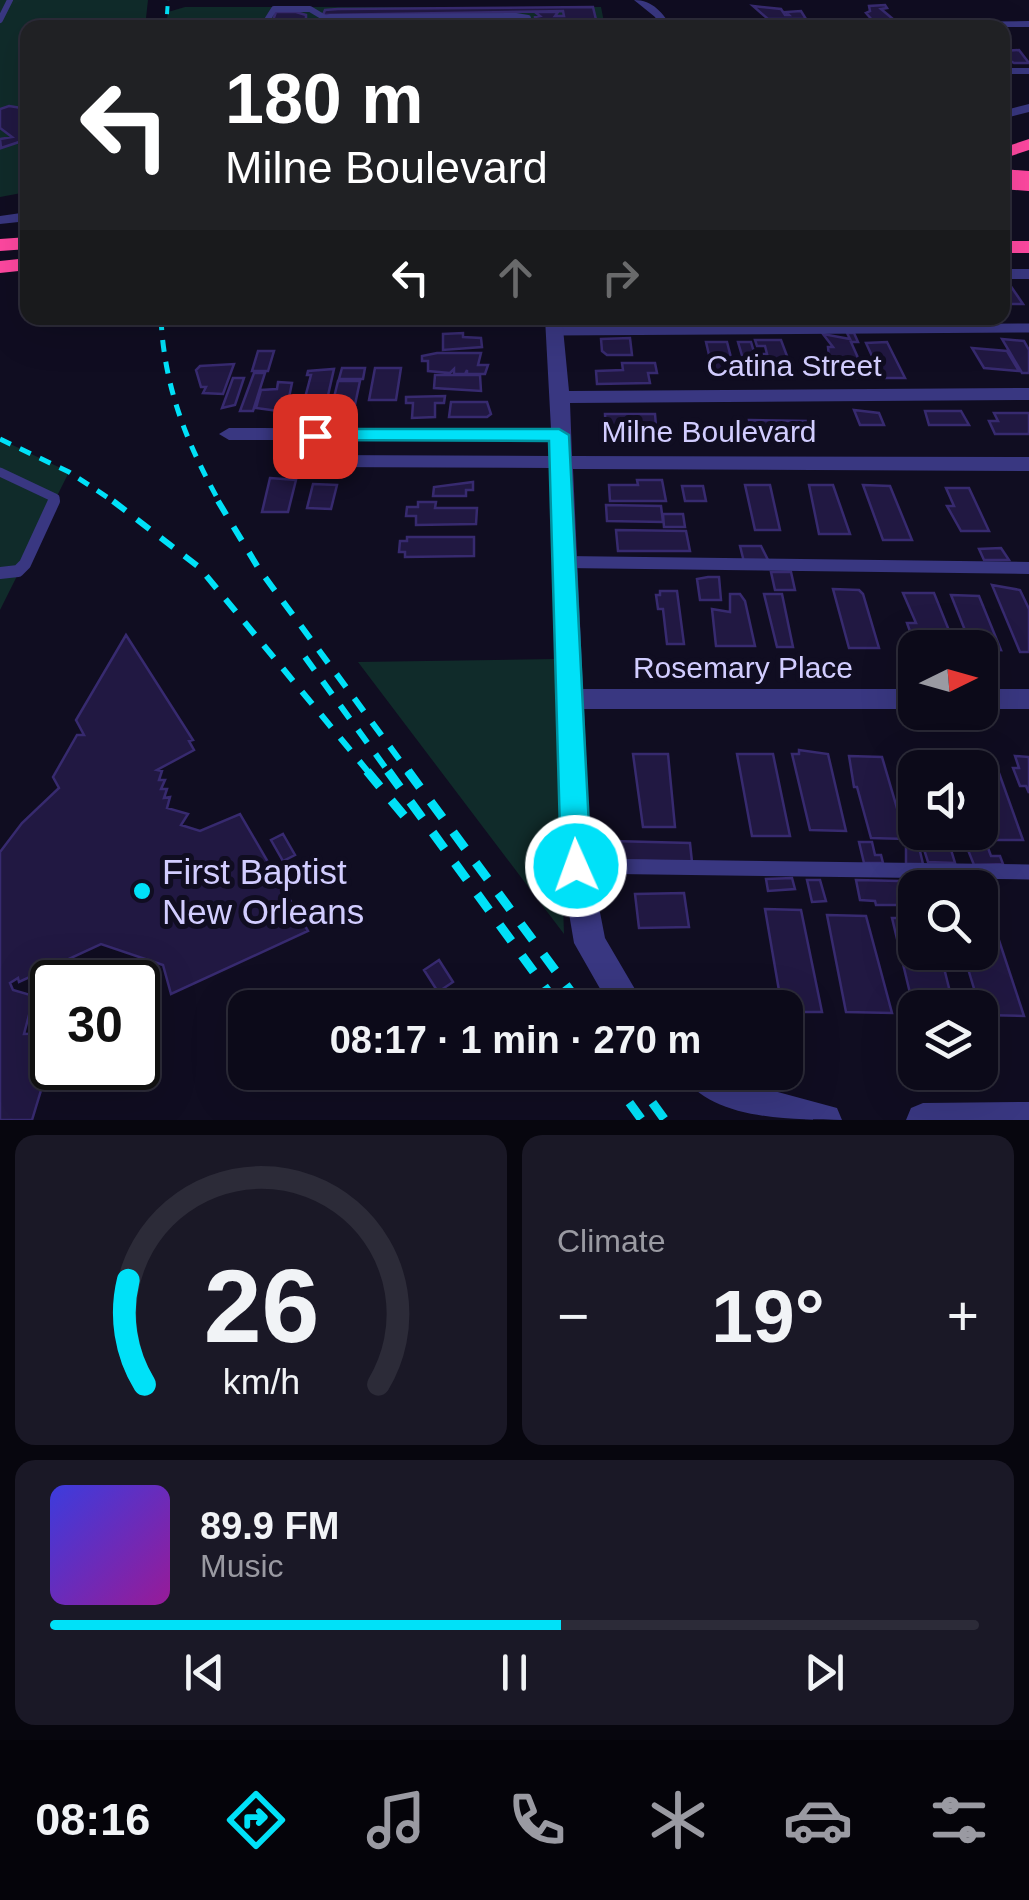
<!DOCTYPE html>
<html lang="en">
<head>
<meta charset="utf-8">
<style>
  :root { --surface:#0c0a19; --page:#1a1826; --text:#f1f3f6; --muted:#9a9aa2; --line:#2c2b38; --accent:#00e1f8 }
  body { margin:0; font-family:Arial,sans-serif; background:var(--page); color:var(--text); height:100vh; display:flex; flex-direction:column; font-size:38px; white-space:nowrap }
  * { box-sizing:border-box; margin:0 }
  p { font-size:32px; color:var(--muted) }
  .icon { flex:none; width:55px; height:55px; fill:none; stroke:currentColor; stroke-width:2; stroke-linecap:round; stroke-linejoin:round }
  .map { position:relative; height:1120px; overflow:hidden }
  .side { display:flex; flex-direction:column; gap:15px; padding:15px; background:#07060e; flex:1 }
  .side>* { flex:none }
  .guide { position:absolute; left:20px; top:20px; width:990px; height:305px; border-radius:20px; box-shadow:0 10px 40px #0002,0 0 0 2px var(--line); background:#202124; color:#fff; overflow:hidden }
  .needle { width:65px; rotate:85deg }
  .buttons { position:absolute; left:898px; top:630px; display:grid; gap:20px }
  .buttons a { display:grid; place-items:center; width:100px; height:100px; border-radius:20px; background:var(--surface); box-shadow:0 10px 40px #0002,0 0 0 2px var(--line); font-size:50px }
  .speed { position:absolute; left:30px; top:960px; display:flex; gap:20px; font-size:50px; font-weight:700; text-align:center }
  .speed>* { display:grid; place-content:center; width:130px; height:130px; border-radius:50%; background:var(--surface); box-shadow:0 10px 40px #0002,0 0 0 2px var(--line); line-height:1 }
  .speed .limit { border:5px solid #111; border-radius:15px; background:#fff; color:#111 }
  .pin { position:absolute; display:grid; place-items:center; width:85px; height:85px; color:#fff; margin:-42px; border-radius:20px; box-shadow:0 5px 15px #0006 }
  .me { position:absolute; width:110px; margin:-55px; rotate:358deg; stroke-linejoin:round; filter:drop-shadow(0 0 8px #0008) }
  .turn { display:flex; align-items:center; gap:35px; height:210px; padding:0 40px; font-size:45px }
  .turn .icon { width:130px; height:130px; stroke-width:2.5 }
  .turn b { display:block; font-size:70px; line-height:85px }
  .lanes { display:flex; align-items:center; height:95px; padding:0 40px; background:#0003; justify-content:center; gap:50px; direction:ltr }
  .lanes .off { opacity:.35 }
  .big { font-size:75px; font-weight:700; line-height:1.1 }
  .side .widget { flex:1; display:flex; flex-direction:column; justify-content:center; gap:15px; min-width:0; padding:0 35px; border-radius:20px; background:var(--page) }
  .side .dial { align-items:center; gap:0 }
  .dial svg { height:260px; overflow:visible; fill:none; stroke:var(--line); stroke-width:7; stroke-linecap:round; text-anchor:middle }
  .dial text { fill:var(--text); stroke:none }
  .song { display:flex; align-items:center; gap:30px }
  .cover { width:120px; height:120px; border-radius:15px; background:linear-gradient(135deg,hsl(240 70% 55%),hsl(300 70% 35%)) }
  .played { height:10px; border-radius:5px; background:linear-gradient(90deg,var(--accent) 55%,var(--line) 55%) }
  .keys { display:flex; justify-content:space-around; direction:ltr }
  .heat { display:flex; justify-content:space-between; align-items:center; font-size:55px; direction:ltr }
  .side .tiles { flex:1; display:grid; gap:15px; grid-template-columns:1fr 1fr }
  .widget:last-child { grid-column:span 2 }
  .trip { position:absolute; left:228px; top:990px; width:575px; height:100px; border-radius:20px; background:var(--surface); box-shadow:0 10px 40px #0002,0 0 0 2px var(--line); font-weight:700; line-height:100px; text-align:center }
  .tab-bar { display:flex; height:160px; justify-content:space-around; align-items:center; background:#05040a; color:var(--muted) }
  .tab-bar .icon { width:70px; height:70px }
  .tab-bar .on { color:var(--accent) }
  .tab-bar b { font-size:45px; color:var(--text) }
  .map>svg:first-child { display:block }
  .green { fill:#102b2a }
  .building { fill:#211842; stroke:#372a6f; stroke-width:2.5 }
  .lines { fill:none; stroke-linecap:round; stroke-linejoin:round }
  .service-far3 { stroke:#393781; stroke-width:6 }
  .service-far2 { stroke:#393781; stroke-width:9 }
  .service-far1 { stroke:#393781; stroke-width:12 }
  .service { stroke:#393781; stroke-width:15 }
  .minor { fill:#393781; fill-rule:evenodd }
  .motorway { fill:#ff48a1; fill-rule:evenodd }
  .rail-far3 { stroke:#00e1f8; stroke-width:4; stroke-dasharray:8 6; stroke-linecap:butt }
  .rail-far2 { stroke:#00e1f8; stroke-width:5; stroke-dasharray:12 10; stroke-linecap:butt }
  .rail-far1 { stroke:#00e1f8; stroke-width:6; stroke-dasharray:16 14; stroke-linecap:butt }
  .rail { stroke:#00e1f8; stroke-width:9; stroke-dasharray:20 18; stroke-linecap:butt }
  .motorway-bridge { stroke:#ff48a1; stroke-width:20 }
  .route { fill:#00e1f8; stroke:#0092a1; stroke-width:2.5 }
  .poi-dot { fill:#00e1f8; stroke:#100d21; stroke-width:4 }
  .labels { text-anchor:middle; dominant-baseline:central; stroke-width:10; stroke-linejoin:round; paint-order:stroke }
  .street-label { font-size:30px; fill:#d2cdff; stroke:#100d21 }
  .near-poi-label { font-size:35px; fill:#d2cdff; stroke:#100d21; text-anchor:start }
</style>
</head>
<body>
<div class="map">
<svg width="1029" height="1120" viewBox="0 0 1029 1120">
  <rect width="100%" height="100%" fill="#100d21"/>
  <path class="green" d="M 0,0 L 148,0 L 145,27 L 28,28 L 27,192 L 0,197 Z
    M 185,7 L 601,7 L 605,27 L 166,28 L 168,12 Z
    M 0,439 L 69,472 L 0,610 Z
    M 555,659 L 564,934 L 358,662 Z"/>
  <path class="building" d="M 885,5 L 887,8 L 881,9 L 893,19 L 873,21 L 866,13 L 870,11 L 869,6 Z
    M 753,6 L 781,9 L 785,15 L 789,15 L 786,12 L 801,11 L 806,19 L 768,19 Z
    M 593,7 L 598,28 L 536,28 L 535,17 L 540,16 L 535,12 L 558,12 L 555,16 L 564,16 L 563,11 L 323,15 L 325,10 L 338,9 Z
    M 276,12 L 296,12 L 306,15 L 306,21 L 301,28 L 270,28 Z
    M 1019,50 L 1029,63 L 1014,63 L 1002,56 L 1002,51 Z
    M 9,106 L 28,109 L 28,139 L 1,148 L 0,139 L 12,137 L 0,128 L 0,109 Z
    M 1002,282 L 1008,282 L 1023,304 L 1003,304 Z
    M 463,333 L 463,337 L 481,338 L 482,347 L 443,350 L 443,334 Z
    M 847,333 L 854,333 L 858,342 L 851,342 L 859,360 L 865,360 L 871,373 L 864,373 L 866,377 L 845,377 L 829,357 L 828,347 L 833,347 L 823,334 L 850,339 Z
    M 630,338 L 632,355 L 607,355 L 602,351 L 601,339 Z
    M 1002,339 L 1024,341 L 1029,350 L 1029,373 L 1022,373 Z
    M 755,340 L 781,340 L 793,372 L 772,375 L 768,361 L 761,361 L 759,354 L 767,354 L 765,346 L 757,346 Z
    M 706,342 L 727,342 L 736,377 L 714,376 Z
    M 738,342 L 751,342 L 761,376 L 748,376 Z
    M 887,342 L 905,378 L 882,378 L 866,343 Z
    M 972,348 L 1007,351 L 1019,371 L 984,368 Z
    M 258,351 L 274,351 L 268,371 L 252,371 Z
    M 481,353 L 478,365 L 488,365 L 485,374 L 467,374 L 467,370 L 465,374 L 454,374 L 454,369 L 450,373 L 428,371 L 428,361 L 422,361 L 422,356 L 437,353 Z
    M 622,363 L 655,363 L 657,373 L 648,373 L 650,383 L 597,384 L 596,371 L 623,370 Z
    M 234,364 L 223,394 L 203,393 L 206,387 L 201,387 L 196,370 L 200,366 Z
    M 342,368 L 365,368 L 363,379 L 339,379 Z
    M 375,368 L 401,368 L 396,400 L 369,400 Z
    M 334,369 L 324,413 L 301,413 L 311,375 L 307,375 L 308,371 Z
    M 254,373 L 265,373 L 253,411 L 240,411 Z
    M 435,375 L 480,375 L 481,391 L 434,388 Z
    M 233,378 L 244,378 L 235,405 L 222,408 Z
    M 338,381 L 360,381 L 353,414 L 331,410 Z
    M 278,382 L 292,383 L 286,412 L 256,408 L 261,390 L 277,389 Z
    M 445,396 L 444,403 L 435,403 L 435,417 L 412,418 L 413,403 L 406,403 L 406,397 Z
    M 451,402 L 487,402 L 491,414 L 487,417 L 449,417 Z
    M 854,410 L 879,413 L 884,425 L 860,425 Z
    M 925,411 L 961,411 L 969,425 L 929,425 Z
    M 994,413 L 1029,413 L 1029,434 L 995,434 L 989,421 L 998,421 Z
    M 605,414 L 655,414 L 656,426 L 646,426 L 647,437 L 606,436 Z
    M 749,420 L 809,421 L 813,434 L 751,431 Z
    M 270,478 L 296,480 L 288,512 L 262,512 Z
    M 637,480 L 662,480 L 666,501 L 610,501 L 609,485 L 638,485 Z
    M 473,482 L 473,490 L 466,490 L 466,496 L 433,496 L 434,487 Z
    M 313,484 L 337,485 L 331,509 L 307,508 Z
    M 745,485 L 770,485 L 780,530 L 755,530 Z
    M 809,485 L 833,485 L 850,534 L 819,534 Z
    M 863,485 L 890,486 L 912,540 L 883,540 Z
    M 682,486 L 703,486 L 706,501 L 685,501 Z
    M 946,488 L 969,488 L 989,531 L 961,531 L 947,506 L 954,506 Z
    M 418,502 L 436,502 L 435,508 L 477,508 L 476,524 L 416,525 L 416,516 L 406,516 L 407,507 L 418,507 Z
    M 606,505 L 661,506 L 663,522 L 607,521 Z
    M 663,514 L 683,514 L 685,527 L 664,527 Z
    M 616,530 L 686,531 L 690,551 L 618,551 Z
    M 407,537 L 474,537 L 474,556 L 405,557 L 405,552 L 399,552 L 400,541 L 407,541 Z
    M 740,546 L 761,546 L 768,560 L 744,562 Z
    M 1001,548 L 1009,560 L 984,560 L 979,549 Z
    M 771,572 L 791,572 L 795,590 L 775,590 Z
    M 708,577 L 719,577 L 721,600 L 700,600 L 697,579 Z
    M 992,585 L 1020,590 L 1029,609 L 1029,652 L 1020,652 Z
    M 833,589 L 859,590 L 863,594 L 879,648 L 849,648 Z
    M 660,591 L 677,591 L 684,644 L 667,644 L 663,609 L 658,609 L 656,595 L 660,595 Z
    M 903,593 L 934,593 L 956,648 L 916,648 L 907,623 L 916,623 Z
    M 730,594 L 740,594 L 745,601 L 755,646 L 716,646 L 712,609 L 730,612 Z
    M 764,594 L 782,594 L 793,647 L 777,647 Z
    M 951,595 L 979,596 L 1001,650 L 972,648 Z
    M 126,635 L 193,740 L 189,741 L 194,750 L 157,770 L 162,771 L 159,780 L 165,780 L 161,789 L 167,789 L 164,798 L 170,797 L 167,808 L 188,814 L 181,825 L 200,831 L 240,814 L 308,931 L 171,994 L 163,965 L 101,944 L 19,982 L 18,978 L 10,983 L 13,990 L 34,996 L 24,1034 L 52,1033 L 52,1054 L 32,1120 L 0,1120 L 0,852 L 22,823 L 59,788 L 53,777 L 77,735 L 84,735 L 76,720 Z
    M 799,750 L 828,754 L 846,831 L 810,830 L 792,754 L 799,754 Z
    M 633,754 L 668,754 L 675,827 L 643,827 Z
    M 737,754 L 773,754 L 790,836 L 752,836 Z
    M 849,756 L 882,757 L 906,839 L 871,838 L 857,787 L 854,787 Z
    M 1015,756 L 1029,757 L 1029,793 L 1026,786 L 1020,786 L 1013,768 L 1019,768 Z
    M 959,759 L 994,759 L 1023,840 L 988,840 L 980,818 L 980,768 L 962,768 Z
    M 283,834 L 295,855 L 283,861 L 271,840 Z
    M 921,840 L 948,840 L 955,863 L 928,862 Z
    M 612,841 L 690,843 L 692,862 L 613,860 Z
    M 859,842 L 872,842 L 875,855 L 881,855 L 883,863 L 864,863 Z
    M 906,842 L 918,843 L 923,864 L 906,864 Z
    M 966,845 L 988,848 L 991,856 L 1000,856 L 1003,864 L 974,865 Z
    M 308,858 L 318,874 L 296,887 L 287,871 Z
    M 792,878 L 795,889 L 768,891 L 766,879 Z
    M 807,880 L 820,880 L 826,901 L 812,902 Z
    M 856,880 L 943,882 L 945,888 L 915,888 L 915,905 L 876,905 L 875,901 L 860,900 Z
    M 684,893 L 689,927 L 639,928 L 635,894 Z
    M 765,909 L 801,910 L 822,1012 L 785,1012 L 782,1008 Z
    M 980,913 L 990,913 L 1024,1016 L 982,1015 L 963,952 L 980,952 Z
    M 827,915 L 866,916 L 892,1013 L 846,1012 Z
    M 892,918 L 915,918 L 915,952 L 940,952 L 954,1008 L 915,1008 L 915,1014 Z
    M 439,960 L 453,982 L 438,992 L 424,970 Z"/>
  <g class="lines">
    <path class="service-far3" d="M 0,20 L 10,0
      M 262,28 L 274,9 L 310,9 L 325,18
      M 317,28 L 319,21 L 330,17 L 516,16 L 528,18 L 529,28
      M 1002,71 L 1029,71"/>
    <path class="service-far2" d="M 554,331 L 1029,328
      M 0,472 L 55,498 L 53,503"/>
    <path class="service-far1" d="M 565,562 L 1029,568
      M 0,573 L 18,571 L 25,564 L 54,501"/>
    <path class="service" d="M 580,866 L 1029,872"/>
    <path class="minor" d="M 634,0 C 653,0 663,13 672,28 L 661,28 L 655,17 Z
      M 1029,21 L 1029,27 L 682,28 L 687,25 Z
      M 1029,104 L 1029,112 L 1002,119 L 1002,111 Z
      M 28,212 L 28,221 L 0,224 L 0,216 Z
      M 1002,269 L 1029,269 L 1029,279 L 1002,279 Z
      M 545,318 L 562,318 L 569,391 L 1029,388 L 1029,400 L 570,403 L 572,456 L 1029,457 L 1029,471 L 573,469 L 583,689 L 915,689 L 915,709 L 584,709 L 591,866 L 605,938 L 646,1008 L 611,1008 L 574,943 L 561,866 L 552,468 L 316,467 L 285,459 L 274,440 L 229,440 L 219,434 L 229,428 L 551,429 ZM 294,440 L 552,441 L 552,456 L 317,455 L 299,450 Z
      M 980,689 L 1029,689 L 1029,709 L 980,709 Z
      M 682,1072 L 728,1072 L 759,1087 L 837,1108 L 842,1120 C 794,1120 705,1120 682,1072 Z
      M 1029,1102 L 1029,1120 L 906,1120 L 911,1108 L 923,1103 Z"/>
    <path class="motorway" d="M 1029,139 L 1029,150 L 1002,159 L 1002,148 Z
      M 28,237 L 28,249 L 0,251 L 0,239 Z
      M 1002,241 L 1029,241 L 1029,253 L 1002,253 Z
      M 28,258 L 28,270 L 0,273 L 0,261 Z"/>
    <path class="rail-far3" d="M 166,28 L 168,0"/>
    <path class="rail-far2" d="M 161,318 C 164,387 187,444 220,503
      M 0,439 L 69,472 L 116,503"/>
    <path class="rail-far1" d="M 113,501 L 199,567 L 370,774
      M 218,501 L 259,569 L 410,774
      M 305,657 L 390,774"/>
    <path class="rail" d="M 367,771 L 410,823
      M 388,771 L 560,1008
      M 408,771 L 583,1008
      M 607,1072 L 642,1120
      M 630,1072 L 665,1120"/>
    <path class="motorway-bridge" d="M 1002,179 L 1029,181"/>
  </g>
  <path class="route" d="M 315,429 L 559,429 L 569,435 L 591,866 L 586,875 L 576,879 L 566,875 L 561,866 L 549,441 L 308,440 L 305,436 Z"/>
  <circle class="poi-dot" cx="142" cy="891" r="10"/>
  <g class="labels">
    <g class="street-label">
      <text x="794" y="365">Catina Street</text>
      <text x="709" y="431">Milne Boulevard</text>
      <text x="743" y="667">Rosemary Place</text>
    </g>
    <g class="near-poi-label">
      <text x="162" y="871">First Baptist<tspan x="162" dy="40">New Orleans</tspan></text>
    </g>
  </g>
</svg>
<div class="buttons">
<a><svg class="needle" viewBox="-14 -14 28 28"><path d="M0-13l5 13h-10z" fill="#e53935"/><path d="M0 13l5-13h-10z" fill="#9a9aa2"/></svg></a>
<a><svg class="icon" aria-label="sound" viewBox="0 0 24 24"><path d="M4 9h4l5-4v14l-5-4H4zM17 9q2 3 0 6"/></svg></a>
<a><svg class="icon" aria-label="search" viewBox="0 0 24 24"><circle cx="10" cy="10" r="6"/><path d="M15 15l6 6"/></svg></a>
<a><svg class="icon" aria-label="layers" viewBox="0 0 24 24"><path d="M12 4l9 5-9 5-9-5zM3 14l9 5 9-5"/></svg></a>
</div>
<div class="speed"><div class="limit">30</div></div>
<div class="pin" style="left:315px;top:436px;background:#d93025"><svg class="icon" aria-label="arrive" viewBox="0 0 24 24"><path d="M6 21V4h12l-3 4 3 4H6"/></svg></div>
<svg class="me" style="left:576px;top:866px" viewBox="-20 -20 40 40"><circle r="17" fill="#00e1f8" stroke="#fff" stroke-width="3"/><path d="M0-11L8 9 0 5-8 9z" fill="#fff"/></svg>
<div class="trip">08:17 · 1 min · 270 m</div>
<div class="guide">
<div class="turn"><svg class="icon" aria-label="left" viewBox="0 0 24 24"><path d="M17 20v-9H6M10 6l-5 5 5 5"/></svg><div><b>180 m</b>Milne Boulevard</div></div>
<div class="lanes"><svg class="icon" aria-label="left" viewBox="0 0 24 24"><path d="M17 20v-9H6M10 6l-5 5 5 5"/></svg><svg class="icon off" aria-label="ahead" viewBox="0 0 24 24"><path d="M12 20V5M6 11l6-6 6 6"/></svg><svg class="icon off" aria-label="right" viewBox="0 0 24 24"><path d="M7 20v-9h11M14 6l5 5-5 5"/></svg></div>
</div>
</div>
<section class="side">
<div class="tiles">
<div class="widget dial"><svg viewBox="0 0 100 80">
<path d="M14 69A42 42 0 1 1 86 69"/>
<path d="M14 69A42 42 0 0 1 9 37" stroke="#00e1f8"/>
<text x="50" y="56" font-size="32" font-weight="700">26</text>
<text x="50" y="72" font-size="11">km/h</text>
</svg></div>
<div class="widget"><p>Climate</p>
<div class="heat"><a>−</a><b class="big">19°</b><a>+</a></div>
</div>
<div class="widget">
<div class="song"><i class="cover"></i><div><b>89.9 FM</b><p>Music</p></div></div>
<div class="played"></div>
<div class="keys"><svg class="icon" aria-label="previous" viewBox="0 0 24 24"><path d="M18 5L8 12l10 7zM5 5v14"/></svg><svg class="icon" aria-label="pause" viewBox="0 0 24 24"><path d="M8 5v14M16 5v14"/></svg><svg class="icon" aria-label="next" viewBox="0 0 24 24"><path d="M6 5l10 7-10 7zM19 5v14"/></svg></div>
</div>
</div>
</section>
<nav class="tab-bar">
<b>08:16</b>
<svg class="icon on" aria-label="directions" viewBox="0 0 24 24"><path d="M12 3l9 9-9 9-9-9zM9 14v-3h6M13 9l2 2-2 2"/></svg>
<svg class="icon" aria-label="music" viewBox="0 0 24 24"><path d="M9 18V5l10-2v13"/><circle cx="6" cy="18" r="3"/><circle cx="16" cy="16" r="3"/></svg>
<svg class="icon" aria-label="phone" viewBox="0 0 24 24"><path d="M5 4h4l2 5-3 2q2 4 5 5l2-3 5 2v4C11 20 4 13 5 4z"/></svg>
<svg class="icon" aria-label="climate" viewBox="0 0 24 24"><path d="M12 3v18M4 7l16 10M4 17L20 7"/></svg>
<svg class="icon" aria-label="car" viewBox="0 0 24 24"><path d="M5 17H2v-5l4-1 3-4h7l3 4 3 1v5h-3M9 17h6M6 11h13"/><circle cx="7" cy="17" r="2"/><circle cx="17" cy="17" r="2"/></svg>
<svg class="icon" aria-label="filters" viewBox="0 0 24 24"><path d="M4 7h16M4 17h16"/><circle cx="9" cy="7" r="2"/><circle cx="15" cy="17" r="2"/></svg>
</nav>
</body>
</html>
